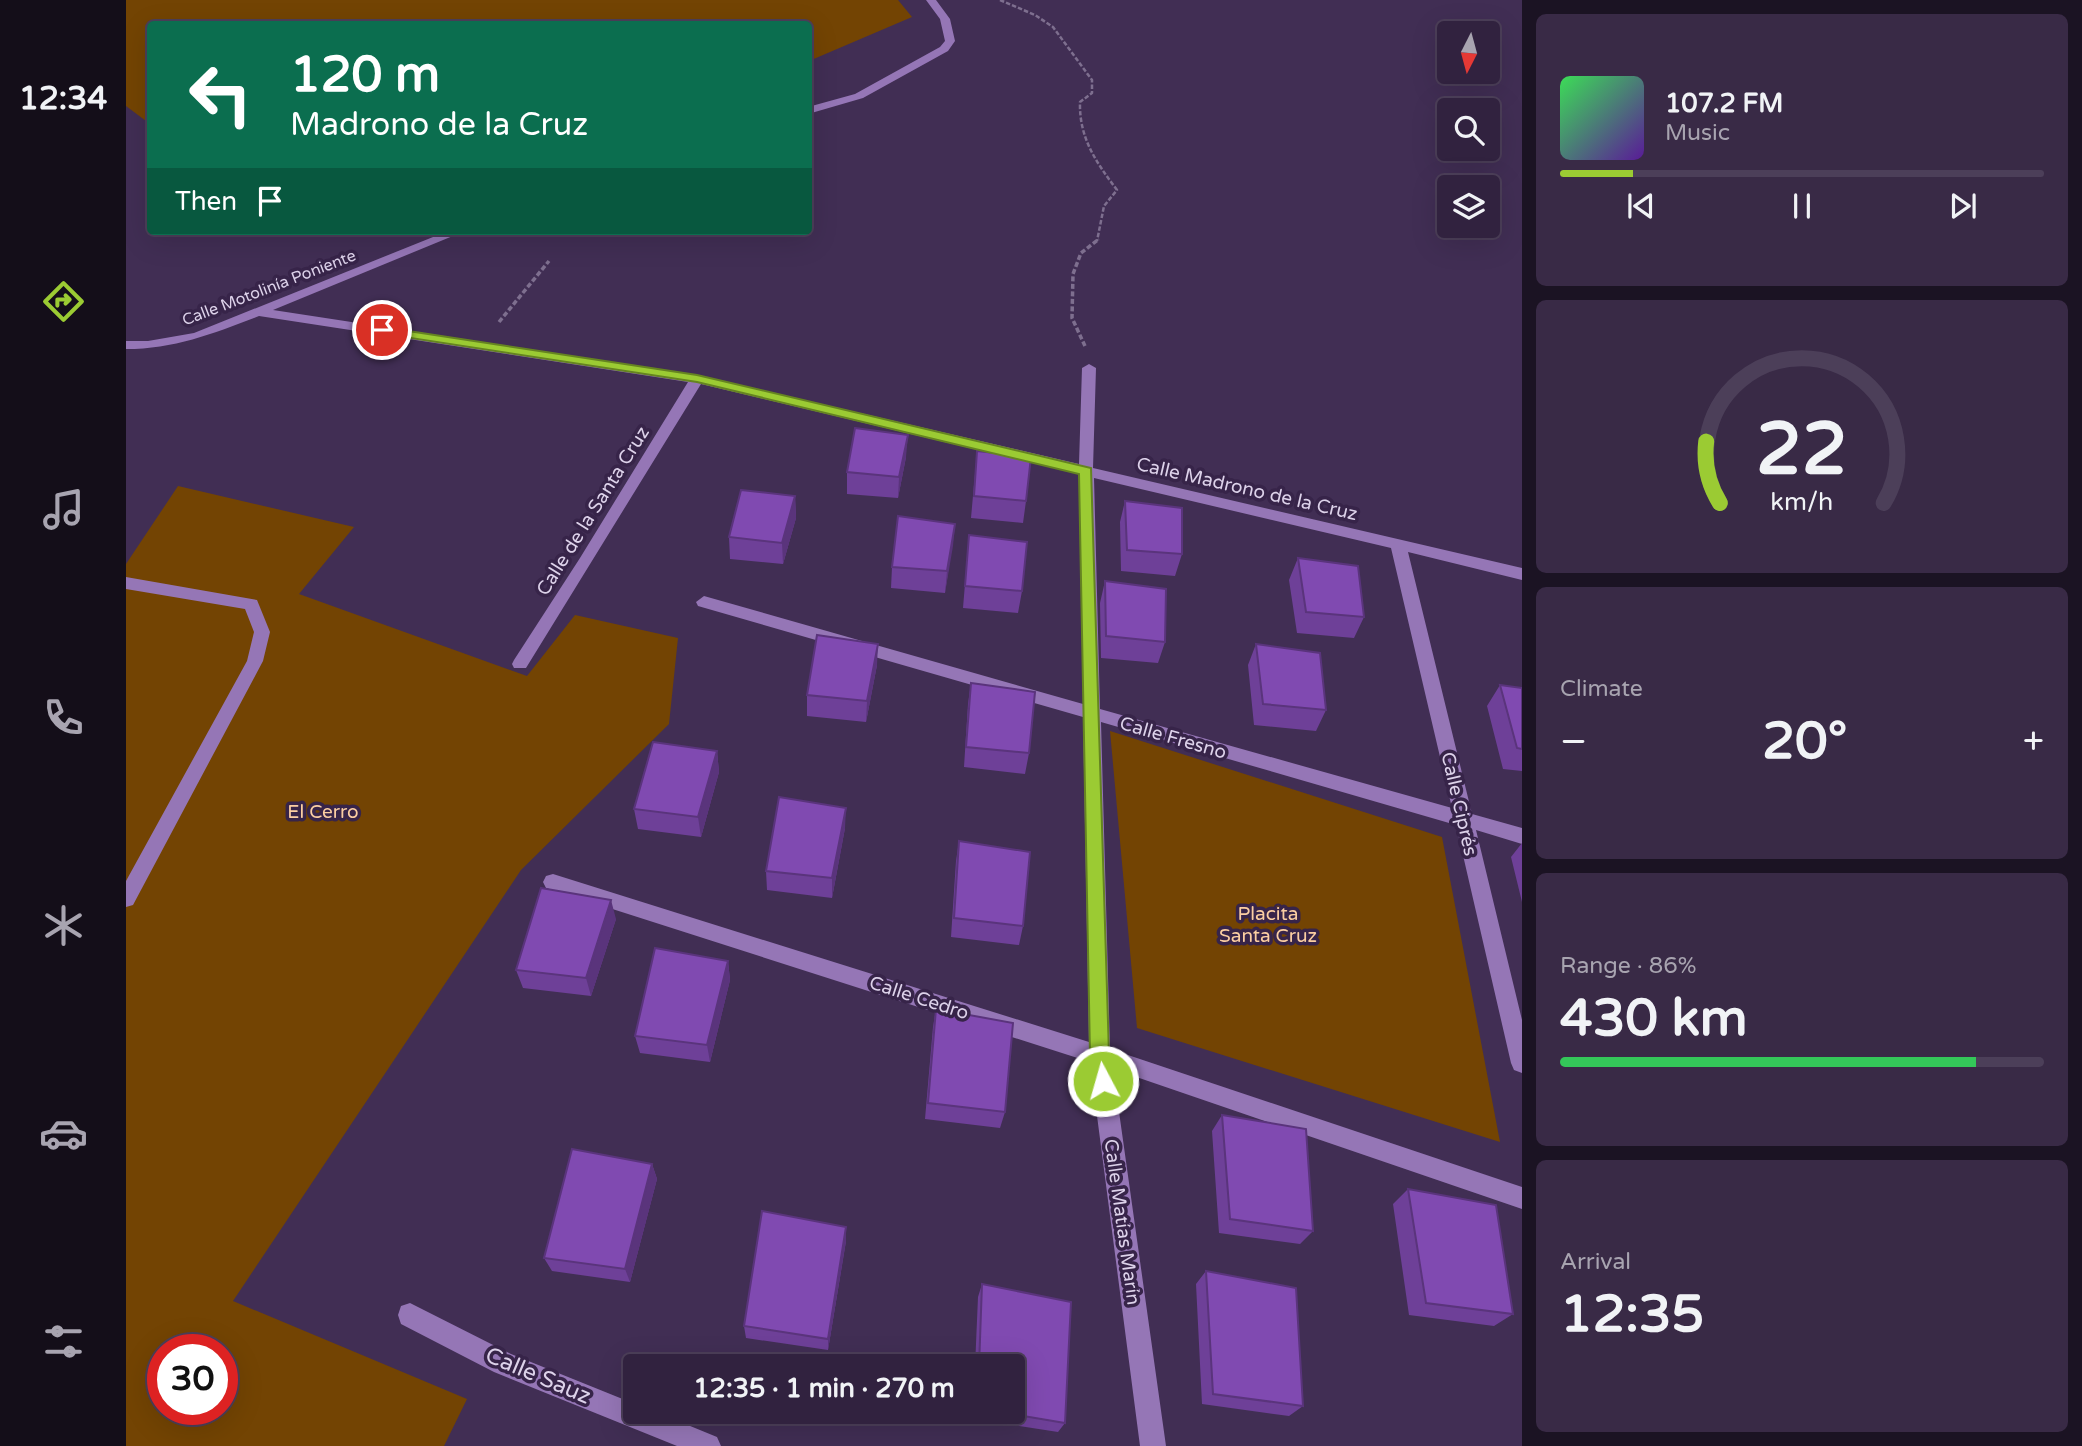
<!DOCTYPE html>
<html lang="en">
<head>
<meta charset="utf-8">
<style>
  :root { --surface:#31223f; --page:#392a46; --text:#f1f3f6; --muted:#a8a4b0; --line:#4c3f59; --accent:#9bcb33 }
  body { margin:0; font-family:"Varela Round",sans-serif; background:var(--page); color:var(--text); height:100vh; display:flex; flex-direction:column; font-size:26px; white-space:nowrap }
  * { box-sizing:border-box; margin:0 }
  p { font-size:23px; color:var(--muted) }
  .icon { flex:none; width:38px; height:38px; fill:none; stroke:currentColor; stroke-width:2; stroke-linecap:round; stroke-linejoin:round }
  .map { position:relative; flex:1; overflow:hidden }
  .sheet { display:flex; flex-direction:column; gap:14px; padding:14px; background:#1b1323; width:560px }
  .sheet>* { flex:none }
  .hud { position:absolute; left:21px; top:21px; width:665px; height:214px; border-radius:7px; box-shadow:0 7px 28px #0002,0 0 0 2px var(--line); background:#0b6e4f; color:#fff; overflow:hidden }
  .needle { width:46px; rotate:186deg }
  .controls { position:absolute; left:1311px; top:21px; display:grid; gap:14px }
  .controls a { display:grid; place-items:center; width:63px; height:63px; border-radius:7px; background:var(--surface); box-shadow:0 7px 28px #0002,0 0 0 2px var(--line); font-size:35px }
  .speed { position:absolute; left:21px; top:1334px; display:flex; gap:14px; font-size:35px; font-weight:700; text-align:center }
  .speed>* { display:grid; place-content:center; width:91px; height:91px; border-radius:50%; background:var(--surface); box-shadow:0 7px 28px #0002,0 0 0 2px var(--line); line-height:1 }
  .speed .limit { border:10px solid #d22; background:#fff; color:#111 }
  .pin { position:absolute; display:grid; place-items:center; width:60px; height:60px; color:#fff; margin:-30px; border:4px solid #fff; border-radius:50%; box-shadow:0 2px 7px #0007 }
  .me { position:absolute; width:77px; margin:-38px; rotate:354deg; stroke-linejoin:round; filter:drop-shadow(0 0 5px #0008) }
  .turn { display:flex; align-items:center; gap:24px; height:147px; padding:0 28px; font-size:32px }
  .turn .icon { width:91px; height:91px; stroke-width:2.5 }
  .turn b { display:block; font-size:49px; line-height:60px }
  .then { display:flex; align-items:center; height:66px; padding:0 28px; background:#0003; gap:14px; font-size:26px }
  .big { font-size:52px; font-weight:800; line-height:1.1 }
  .sheet .tile { flex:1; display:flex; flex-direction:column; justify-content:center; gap:10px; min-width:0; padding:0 24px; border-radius:10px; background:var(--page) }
  .sheet .dial { align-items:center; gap:0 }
  .dial svg { height:182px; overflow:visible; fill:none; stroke:var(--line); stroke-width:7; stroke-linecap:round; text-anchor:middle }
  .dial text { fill:var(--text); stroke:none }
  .song { display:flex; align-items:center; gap:21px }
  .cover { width:84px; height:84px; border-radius:10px; background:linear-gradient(135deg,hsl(130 70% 55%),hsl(270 70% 35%)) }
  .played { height:7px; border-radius:4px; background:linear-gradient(90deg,var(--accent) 15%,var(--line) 15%) }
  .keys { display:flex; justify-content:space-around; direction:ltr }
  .heat { display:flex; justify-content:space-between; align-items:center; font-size:38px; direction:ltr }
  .charge { height:10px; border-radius:5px; background:linear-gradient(90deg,#34c759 86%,var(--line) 0) }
  .trip { position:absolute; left:497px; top:1354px; width:402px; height:70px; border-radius:7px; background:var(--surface); box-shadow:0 7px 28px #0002,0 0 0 2px var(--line); font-weight:800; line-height:70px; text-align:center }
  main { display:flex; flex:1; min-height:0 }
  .menu { display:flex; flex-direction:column; width:126px; justify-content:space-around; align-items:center; background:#140e19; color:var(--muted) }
  .menu .icon { width:49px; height:49px }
  .menu .on { color:var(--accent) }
  .menu b { font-size:32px; color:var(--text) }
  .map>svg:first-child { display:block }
  .green { fill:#734403; fill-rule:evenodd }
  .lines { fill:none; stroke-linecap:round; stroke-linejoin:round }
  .path-far1 { stroke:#7e6f8f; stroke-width:2.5; stroke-dasharray:4.5 2; stroke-linecap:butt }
  .path { stroke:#7e6f8f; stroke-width:3.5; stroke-dasharray:5 2.5; stroke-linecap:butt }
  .minor { fill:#9576b6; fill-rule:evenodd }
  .wall { fill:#6e4098 }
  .shaded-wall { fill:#5a347c }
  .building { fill:#804ab1; stroke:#5a347c; stroke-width:2 }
  .route { fill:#9bcb33; stroke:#658421; stroke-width:2 }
  .labels { text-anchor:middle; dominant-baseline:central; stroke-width:7; stroke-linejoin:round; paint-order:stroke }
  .far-street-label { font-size:16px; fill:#ddd2ea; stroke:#372449 }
  .street-label { font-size:19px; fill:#ddd2ea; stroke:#372449 }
  .park-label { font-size:19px; fill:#fbcea2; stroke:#372449 }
  .near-street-label { font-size:23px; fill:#ddd2ea; stroke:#372449 }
</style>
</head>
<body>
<main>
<nav class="menu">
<b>12:34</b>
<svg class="icon on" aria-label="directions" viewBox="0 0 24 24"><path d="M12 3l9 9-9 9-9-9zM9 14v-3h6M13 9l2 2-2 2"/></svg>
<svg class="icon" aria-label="music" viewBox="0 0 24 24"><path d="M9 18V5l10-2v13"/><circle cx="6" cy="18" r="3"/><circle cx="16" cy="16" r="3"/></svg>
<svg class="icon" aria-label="phone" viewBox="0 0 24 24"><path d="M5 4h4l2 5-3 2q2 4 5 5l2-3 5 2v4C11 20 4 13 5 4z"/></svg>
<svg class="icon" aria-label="climate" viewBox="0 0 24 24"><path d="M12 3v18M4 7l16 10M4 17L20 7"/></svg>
<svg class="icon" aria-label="car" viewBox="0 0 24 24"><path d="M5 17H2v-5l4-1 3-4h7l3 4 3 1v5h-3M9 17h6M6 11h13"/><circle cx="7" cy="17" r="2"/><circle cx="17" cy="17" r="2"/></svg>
<svg class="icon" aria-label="filters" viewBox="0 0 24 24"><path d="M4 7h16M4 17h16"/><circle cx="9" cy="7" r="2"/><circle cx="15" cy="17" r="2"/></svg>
</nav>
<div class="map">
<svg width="1396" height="1446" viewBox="0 0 1396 1446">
  <rect width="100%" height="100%" fill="#412e54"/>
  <path class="green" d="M 0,0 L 772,0 L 786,17 L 683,61 L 682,24 L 24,24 L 24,124 L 0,106 Z
    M 52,486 L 228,527 L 173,594 L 401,676 L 449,615 L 552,638 L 543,724 L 395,870 L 107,1301 L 341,1399 L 318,1446 L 0,1446 L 0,564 ZM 37,1349 L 96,1349 L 96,1409 L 37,1409 Z
    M 984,731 L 1316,837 L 1374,1142 L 1011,1028 Z"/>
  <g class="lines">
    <path class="path-far1" d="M 874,0 L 909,15 L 927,27 L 966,80 L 966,93 L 954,102 C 953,138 970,162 991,190 L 978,206 L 971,241"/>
    <path class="path" d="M 373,322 L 423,261
      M 959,346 L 946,318 L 947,274 L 955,253 L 973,239"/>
    <path class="minor" d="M 800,0 L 810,0 L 824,19 L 829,41 L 822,51 L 737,98 L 682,114 L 682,107 L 729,94 L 814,47 L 819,41 L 814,19 Z
      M 322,231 L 339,231 L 147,310 L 571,375 L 953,464 L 956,368 L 963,364 L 970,368 L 967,468 L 1396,568 L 1396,580 L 1282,552 L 1346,814 L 1396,828 L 1396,844 L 1350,830 L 1396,1020 L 1396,1073 L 1388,1070 L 1385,1063 L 1330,825 L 975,722 L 984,1049 L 1396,1187 L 1396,1209 L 987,1069 L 1040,1446 L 1014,1446 L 964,1062 L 427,890 L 420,888 L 417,882 L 420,876 L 427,874 L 963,1042 L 957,717 L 572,606 L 570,602 L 578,596 L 957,704 L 953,474 L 575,384 L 400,668 L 388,668 L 386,664 L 388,660 L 454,558 L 562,382 L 133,316 C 89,333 48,349 0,349 L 0,341 L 22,341 L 68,333 ZM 968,478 L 1265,548 L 1326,808 L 974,709 Z
      M 0,577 L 131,600 L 144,632 L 137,661 L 7,905 L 0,907 L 0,881 L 121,661 L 128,632 L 119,609 L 0,589 Z
      M 284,1303 L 385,1354 L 509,1404 L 509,1412 L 530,1412 L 591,1437 L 595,1446 L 551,1446 L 368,1372 L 275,1324 L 272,1315 L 275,1306 Z"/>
  </g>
  <path class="wall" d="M 851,451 L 900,501 L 897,523 L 845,518 Z
    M 780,457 L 772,498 L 721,494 L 721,472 Z
    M 669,496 L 670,518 L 657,564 L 604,559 L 603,537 Z
    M 999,501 L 1056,554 L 1049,576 L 995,571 L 994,522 Z
    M 829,524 L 819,593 L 765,588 L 766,567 Z
    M 843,535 L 896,591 L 892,613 L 837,608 Z
    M 1172,558 L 1238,617 L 1228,638 L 1171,633 L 1163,580 Z
    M 979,581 L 1039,642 L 1032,663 L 975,658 L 974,603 Z
    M 1130,644 L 1200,710 L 1190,731 L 1128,725 L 1122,665 Z
    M 751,665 L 740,722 L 681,716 L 681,695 Z
    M 845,683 L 903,753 L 899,774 L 838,767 L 842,704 Z
    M 1374,685 L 1396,688 L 1396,771 L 1377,769 L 1361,706 Z
    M 591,751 L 593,772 L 575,837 L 512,829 L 508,809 Z
    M 719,828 L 706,898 L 641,890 L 640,871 Z
    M 833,841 L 897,926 L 893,945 L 825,937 L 830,861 Z
    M 1396,843 L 1396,902 L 1385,857 Z
    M 490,919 L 465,996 L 397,988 L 390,970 Z
    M 602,961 L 604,980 L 584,1062 L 514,1053 L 509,1036 Z
    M 810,1009 L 879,1112 L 874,1128 L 799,1119 L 807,1027 Z
    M 1096,1115 L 1187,1231 L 1174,1244 L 1093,1233 L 1086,1131 Z
    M 526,1164 L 531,1179 L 504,1282 L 426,1271 L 418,1258 Z
    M 1282,1189 L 1387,1314 L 1368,1326 L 1283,1315 L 1267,1204 Z
    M 720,1227 L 720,1241 L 702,1350 L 620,1338 L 618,1326 Z
    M 1080,1271 L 1177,1406 L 1163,1416 L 1076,1404 L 1070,1284 Z
    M 856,1284 L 939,1423 L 932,1432 L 847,1419 L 847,1412 L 887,1412 L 887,1367 L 849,1367 L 852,1297 Z"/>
  <path class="shaded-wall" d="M 782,435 L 780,457 L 772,498 L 773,477 Z
    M 669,496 L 670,518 L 657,564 L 656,543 Z
    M 829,524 L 827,546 L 819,593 L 821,571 Z
    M 752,644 L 751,665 L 740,722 L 741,701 Z
    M 591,751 L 593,772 L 575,837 L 572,817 Z
    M 720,808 L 719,828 L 706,898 L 706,878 Z
    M 485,900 L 490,919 L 465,996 L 460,978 Z
    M 602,961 L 604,980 L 584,1062 L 581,1045 Z
    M 526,1164 L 531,1179 L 504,1282 L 499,1269 Z
    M 720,1227 L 720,1241 L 702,1350 L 702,1339 Z"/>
  <path class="building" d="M 729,428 L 782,435 L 773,477 L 721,472 Z
    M 851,451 L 905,457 L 900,501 L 848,496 Z
    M 615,490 L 669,496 L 656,543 L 603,537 Z
    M 999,501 L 1056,508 L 1056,554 L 1001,550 Z
    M 772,516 L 829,524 L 821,571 L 766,567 Z
    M 843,535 L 901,542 L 896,591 L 839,586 Z
    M 1172,558 L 1232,566 L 1238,617 L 1180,612 Z
    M 979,581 L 1040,589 L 1039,642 L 980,636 Z
    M 691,635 L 752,644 L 741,701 L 681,695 Z
    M 1130,644 L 1194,653 L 1200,710 L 1137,704 Z
    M 845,683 L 909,692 L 903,753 L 840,747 Z
    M 1374,685 L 1396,688 L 1396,749 L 1391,748 Z
    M 527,742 L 591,751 L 572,817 L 508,809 Z
    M 653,797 L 720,808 L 706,878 L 640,871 Z
    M 833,841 L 904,852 L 897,926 L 828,918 Z
    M 415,888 L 485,900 L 460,978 L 390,970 Z
    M 529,948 L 602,961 L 581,1045 L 509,1036 Z
    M 810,1009 L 887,1023 L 879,1112 L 802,1103 Z
    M 1096,1115 L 1180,1129 L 1187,1231 L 1104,1219 Z
    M 446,1149 L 526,1164 L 499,1269 L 418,1258 Z
    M 1282,1189 L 1370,1205 L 1387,1314 L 1300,1303 Z
    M 636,1211 L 720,1227 L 702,1339 L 618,1326 Z
    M 1080,1271 L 1170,1288 L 1177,1406 L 1087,1394 Z
    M 856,1284 L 945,1302 L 939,1423 L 873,1412 L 887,1412 L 887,1367 L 853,1367 Z"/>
  <path class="route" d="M 256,327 L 571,375 L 965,468 L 983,1055 L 987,1081 L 984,1088 L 977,1091 L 970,1088 L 964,1055 L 953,474 L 571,382 L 252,333 L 252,328 Z"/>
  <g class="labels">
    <g class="far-street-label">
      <text transform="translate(143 288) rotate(-21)">Calle Motolinía Poniente</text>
    </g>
    <g class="street-label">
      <text transform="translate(1121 489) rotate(13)">Calle Madrono de la Cruz</text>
      <text transform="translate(467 511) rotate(-58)">Calle de la Santa Cruz</text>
      <text transform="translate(1047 738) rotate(16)">Calle Fresno</text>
      <text transform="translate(1333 804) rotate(77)">Calle Ciprés</text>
      <text transform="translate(793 998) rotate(18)">Calle Cedro</text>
      <text transform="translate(996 1222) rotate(82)">Calle Matías Marín</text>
    </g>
    <g class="park-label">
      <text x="197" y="812">El Cerro</text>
      <text x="1142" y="914">Placita<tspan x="1142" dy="22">Santa Cruz</tspan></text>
    </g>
    <g class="near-street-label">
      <text transform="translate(412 1376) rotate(23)">Calle Sauz</text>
    </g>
  </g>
</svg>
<div class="controls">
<a><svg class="needle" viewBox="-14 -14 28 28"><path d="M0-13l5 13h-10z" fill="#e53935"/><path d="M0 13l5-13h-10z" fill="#a8a4b0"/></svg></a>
<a><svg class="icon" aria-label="search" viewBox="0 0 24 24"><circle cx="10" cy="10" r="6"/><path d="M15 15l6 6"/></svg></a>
<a><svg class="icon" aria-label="layers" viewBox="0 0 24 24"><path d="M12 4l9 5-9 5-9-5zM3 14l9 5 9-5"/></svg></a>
</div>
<div class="speed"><div class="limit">30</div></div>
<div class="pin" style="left:256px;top:330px;background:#d93025"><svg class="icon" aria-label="arrive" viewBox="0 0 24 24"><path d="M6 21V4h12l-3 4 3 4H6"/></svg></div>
<svg class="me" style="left:977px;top:1081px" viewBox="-20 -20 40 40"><circle r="17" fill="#9bcb33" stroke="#fff" stroke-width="3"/><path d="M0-11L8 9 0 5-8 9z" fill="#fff"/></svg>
<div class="trip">12:35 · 1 min · 270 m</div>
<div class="hud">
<div class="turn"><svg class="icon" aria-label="left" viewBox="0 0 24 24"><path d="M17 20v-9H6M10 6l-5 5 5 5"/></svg><div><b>120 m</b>Madrono de la Cruz</div></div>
<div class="then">Then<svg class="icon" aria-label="arrive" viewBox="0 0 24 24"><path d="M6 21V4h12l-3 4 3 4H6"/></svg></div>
</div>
</div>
<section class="sheet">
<div class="tile">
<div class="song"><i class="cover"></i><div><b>107.2 FM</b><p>Music</p></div></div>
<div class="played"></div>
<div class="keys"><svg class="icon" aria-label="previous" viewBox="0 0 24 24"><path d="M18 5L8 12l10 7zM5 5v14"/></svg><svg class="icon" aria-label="pause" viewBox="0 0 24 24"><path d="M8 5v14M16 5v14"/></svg><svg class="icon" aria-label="next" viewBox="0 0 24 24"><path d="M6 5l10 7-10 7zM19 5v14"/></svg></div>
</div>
<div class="tile dial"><svg viewBox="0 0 100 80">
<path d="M14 69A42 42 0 1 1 86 69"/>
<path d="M14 69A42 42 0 0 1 8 42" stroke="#9bcb33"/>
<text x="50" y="56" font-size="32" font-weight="700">22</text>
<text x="50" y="72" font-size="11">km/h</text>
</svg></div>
<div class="tile"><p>Climate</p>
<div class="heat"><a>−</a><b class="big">20°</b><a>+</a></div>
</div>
<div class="tile"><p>Range · 86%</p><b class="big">430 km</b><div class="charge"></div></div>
<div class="tile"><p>Arrival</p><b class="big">12:35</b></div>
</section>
</main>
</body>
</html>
